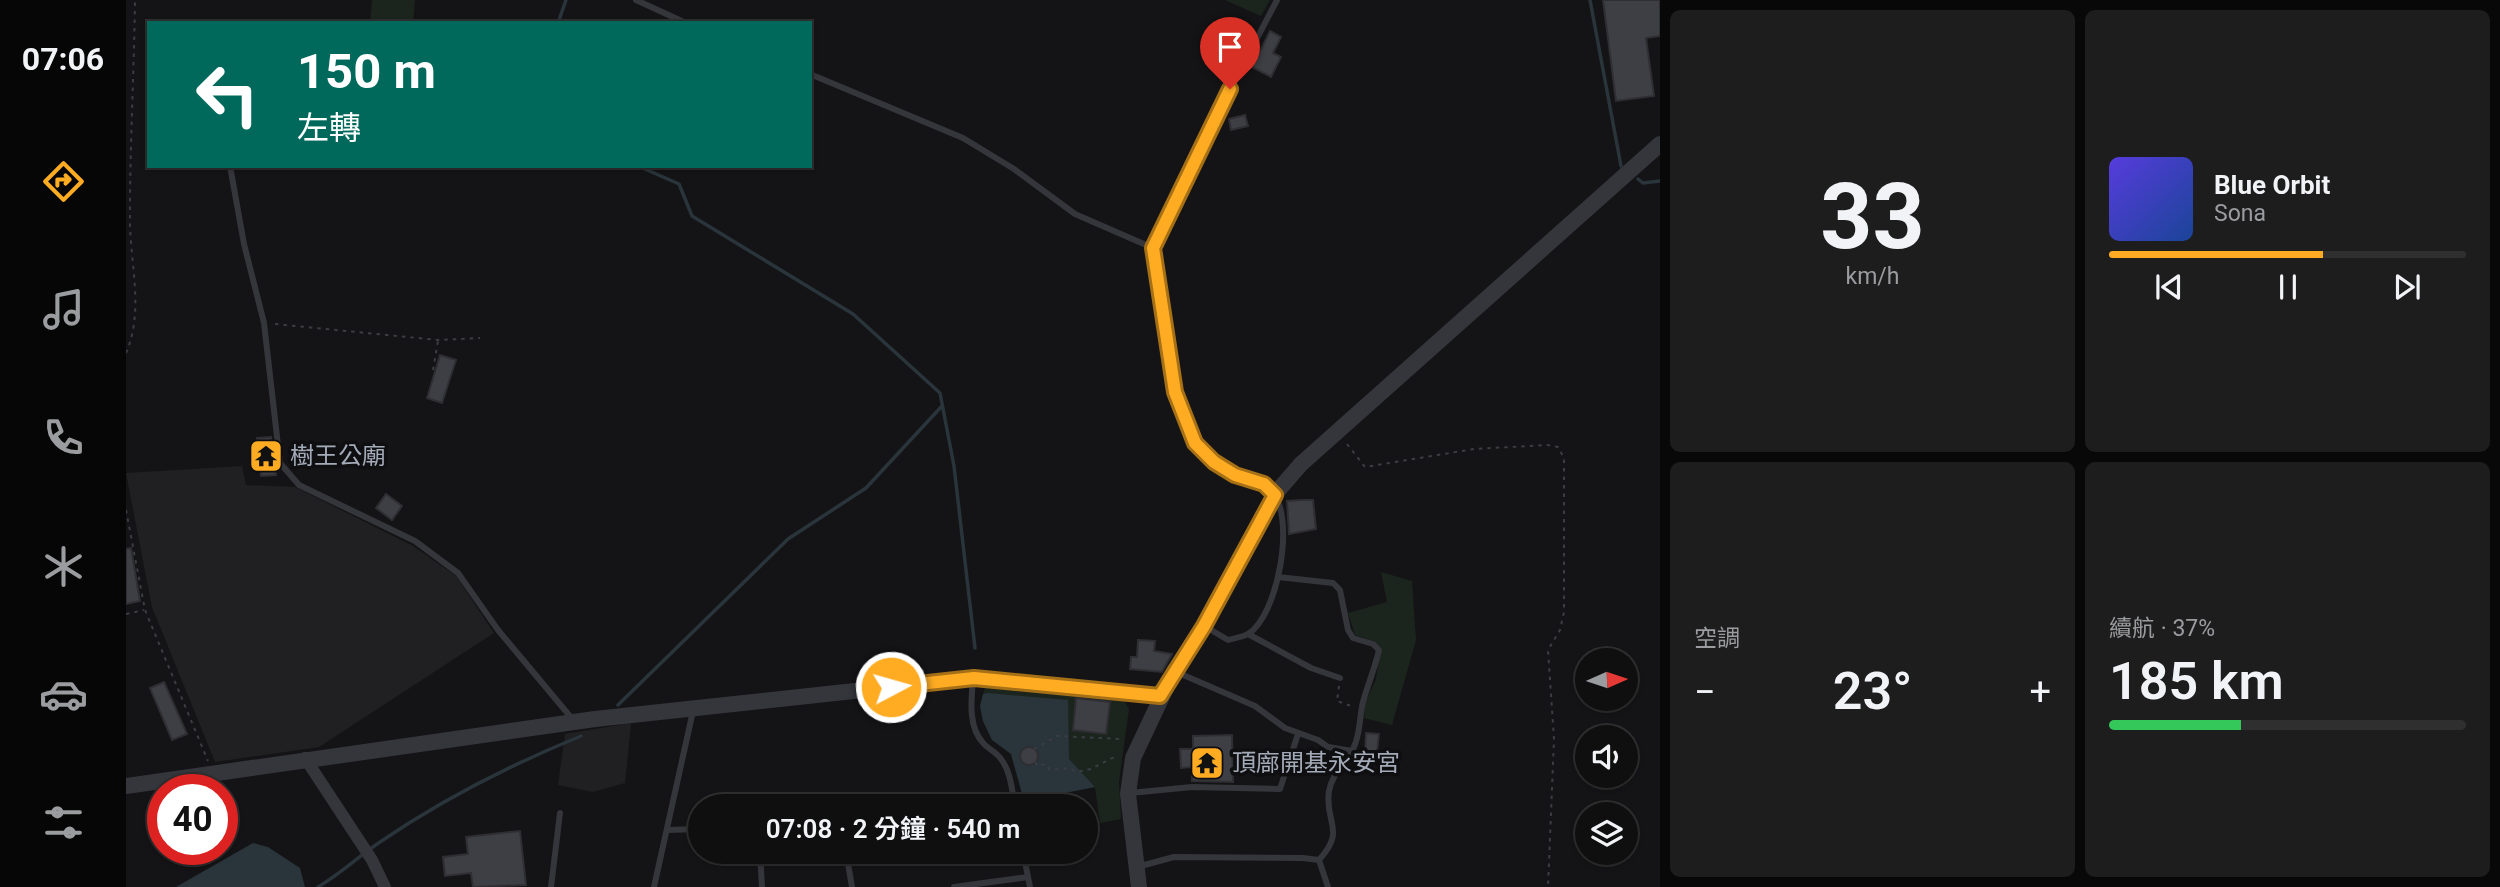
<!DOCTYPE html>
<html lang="zh-TW">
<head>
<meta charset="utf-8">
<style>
  :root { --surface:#0f0f10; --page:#1d1d1e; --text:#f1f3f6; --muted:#9b9c9f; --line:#2f2f30; --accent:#ffac23 }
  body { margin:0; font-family:Roboto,"Noto Sans TC",sans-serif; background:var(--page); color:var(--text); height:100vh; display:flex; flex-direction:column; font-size:26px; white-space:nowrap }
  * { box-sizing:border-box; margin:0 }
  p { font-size:23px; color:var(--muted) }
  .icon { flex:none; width:38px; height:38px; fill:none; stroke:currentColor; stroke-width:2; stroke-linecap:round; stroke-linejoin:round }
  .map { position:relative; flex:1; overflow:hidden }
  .details { display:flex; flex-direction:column; gap:10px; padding:10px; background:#080809; width:840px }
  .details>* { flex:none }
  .hud { position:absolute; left:21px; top:21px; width:665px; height:147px; border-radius:0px; box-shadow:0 2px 5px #0004,0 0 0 2px var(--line); background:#00695c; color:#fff; overflow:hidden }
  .needle { width:46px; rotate:87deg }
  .tools { position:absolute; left:1449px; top:648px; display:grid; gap:14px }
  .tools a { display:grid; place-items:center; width:63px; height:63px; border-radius:50%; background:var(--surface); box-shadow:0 2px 5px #0004,0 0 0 2px var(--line); font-size:35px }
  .speed { position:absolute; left:21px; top:774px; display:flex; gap:14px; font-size:35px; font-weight:700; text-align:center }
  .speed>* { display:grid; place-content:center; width:91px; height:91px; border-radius:50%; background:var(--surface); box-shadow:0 2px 5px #0004,0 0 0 2px var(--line); line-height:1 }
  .speed .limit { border:10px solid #d22; background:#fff; color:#111 }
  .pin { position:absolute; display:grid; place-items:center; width:60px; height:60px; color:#fff; margin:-72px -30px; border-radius:50% 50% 50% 0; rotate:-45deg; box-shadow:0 0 7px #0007 }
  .pin .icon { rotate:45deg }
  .me { position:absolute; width:77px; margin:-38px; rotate:84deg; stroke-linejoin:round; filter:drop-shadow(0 0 5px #0008) }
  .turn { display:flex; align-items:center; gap:24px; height:147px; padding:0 35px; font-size:32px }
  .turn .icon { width:91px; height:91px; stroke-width:2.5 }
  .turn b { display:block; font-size:49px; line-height:60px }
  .big { font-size:52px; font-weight:600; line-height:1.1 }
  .details .widget { flex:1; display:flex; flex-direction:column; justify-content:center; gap:10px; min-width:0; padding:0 24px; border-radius:10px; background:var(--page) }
  .details .dial { align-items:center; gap:0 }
  .dial b { font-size:91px; line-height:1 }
  .song { display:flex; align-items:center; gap:21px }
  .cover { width:84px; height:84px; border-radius:10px; background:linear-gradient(135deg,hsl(250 70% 55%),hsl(220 70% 35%)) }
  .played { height:7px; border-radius:4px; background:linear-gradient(90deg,var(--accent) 60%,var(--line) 60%) }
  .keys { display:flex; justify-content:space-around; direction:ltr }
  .heat { display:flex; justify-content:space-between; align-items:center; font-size:38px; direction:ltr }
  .charge { height:10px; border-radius:5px; background:linear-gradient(90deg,#34c759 37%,var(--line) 0) }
  .details .tiles { flex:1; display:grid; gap:10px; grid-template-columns:repeat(2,1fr) }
  .trip { position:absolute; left:562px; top:794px; width:410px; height:70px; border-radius:35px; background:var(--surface); box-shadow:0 2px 5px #0004,0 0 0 2px var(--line); font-weight:600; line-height:70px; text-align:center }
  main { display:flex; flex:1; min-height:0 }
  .menu { display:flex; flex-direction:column; width:126px; justify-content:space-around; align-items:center; background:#060606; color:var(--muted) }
  .menu .icon { width:49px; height:49px }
  .menu .current { color:var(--accent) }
  .menu b { font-size:32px; color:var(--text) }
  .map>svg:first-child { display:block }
  .built { fill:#202023 }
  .green { fill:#1c251d }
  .water { fill:#29343b }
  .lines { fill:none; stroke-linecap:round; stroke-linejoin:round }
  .stream { stroke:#29343b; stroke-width:3.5 }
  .building { fill:#3e3f44; stroke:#2e2e33; stroke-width:2 }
  .path { stroke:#3b3d43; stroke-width:2; stroke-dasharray:3.5 5; stroke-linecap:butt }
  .service { stroke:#35363c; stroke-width:6 }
  .minor { stroke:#35363c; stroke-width:12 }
  .tertiary { stroke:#35363c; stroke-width:16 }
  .route-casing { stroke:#a67017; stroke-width:18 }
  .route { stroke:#ffac23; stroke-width:12 }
  .labels { text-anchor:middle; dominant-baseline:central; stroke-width:7; stroke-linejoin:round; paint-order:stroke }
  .poi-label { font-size:24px; fill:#a4abb8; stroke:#0f0f11; text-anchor:start }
</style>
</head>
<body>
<main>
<nav class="menu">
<b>07:06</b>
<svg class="icon current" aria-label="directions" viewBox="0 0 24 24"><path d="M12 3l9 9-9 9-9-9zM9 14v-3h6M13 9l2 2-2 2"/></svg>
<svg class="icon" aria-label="music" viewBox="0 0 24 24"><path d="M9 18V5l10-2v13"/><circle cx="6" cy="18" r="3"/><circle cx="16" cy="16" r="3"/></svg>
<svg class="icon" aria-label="phone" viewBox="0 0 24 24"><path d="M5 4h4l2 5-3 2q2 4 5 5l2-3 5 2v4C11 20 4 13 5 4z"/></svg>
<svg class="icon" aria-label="climate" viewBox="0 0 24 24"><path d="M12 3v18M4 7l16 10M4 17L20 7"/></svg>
<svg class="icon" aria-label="car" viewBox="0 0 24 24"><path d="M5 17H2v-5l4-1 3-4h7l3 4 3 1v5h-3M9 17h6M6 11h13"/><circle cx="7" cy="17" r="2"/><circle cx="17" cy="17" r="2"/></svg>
<svg class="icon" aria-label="filters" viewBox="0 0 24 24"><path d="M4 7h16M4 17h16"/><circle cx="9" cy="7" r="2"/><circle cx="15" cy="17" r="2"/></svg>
</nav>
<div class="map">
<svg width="1534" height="887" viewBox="0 0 1534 887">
  <rect width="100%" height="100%" fill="#141416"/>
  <path class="built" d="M 116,466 L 120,485 L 169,487 L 287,546 L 330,576 L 368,633 L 193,747 L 89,762 L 26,607 L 0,473 Z
    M 505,723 L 499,783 L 467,792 L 432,785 L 439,734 Z"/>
  <path class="green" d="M 246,0 L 289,0 L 287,23 L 244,23 Z
    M 1099,0 L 1144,0 L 1135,16 Z
    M 1255,572 L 1286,581 L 1290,640 L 1266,725 L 1238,718 L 1239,703 L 1250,679 L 1255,648 L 1248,641 L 1229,635 L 1222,613 L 1261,602 Z
    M 859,687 L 996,697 L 1003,709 L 993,782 L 995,819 L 974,823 L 969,787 L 898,801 L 885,754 L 866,740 L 857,721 L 854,706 Z"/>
  <path class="water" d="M 862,693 L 942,700 L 943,759 L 969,787 L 898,801 L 885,754 L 866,740 L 857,721 L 854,706 L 857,694 Z
    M 127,843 L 142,847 L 174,868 L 179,887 L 50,887 Z"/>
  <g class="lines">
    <path class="stream" d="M 1464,0 L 1495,166
      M 432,23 L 440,0
      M 512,166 L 553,184 L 566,216 L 727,314 L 814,393 L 828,466 L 849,648
      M 1512,179 L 1517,183 L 1534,181
      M 492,705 L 662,539 L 740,488 L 816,406
      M 192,887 C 214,874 233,856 254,842 C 317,799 384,765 455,736"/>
  </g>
  <path class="building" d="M 1477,0 L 1534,0 L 1534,36 L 1520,38 L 1528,96 L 1490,101 Z
    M 1144,31 L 1155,37 L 1147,53 L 1155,57 L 1145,77 L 1126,67 Z
    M 1119,115 L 1122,126 L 1105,130 L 1103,119 Z
    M 314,355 L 330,360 L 316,403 L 301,398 Z
    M 145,437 L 150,475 L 135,476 L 131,438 Z
    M 260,494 L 276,506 L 266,520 L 250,508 Z
    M 1177,500 L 1187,500 L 1190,529 L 1163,534 L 1161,501 Z
    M 5,548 L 14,601 L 0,604 L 0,549 Z
    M 1012,640 L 1029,641 L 1028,651 L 1046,654 L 1036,672 L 1004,669 L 1005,657 L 1011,657 Z
    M 38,682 L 61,734 L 46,740 L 24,688 Z
    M 950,698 L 984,702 L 980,734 L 947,730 Z
    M 1240,733 L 1253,734 L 1251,753 L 1239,752 Z
    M 1106,735 L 1107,782 L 1066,781 L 1066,767 L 1055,768 L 1054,749 L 1067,749 L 1067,736 Z
    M894 756a9 9 0 1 1 18 0a9 9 0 1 1-18 0Z
    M 394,831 L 400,885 L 347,887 L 345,873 L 319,876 L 317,857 L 342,854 L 340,837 Z"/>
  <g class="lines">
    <path class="path" d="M 149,324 L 312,340 L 354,338
      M 0,353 C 19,309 3,261 4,215 C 4,143 8,72 9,0
      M 307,370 L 312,341
      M 1221,444 L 1239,467 L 1348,449 L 1421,445 L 1432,447 L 1438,458 L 1438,612 L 1434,630 L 1422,650 L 1428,739 L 1422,887
      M 0,510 L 19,610 L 82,761
      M 0,614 L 18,610
      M 1213,686 L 1211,701 L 1225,706
      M 908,749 L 931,736 L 995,739
      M 909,762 L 912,766 L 920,764 L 924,770 L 944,768 L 950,772 L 965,769 L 992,755"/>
    <path class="service" d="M 510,0 L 560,23
      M 684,74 L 837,138 L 888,169 L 949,214 L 1027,248
      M 104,166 L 118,244 L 138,323 L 154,463 L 173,485 L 289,541 L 332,573 L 372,630 L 448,721
      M 1152,577 L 1207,583 L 1214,590 L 1222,630 L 1227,638 L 1247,644 L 1253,650 C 1249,668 1242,684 1237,702 C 1233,717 1235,734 1227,749 C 1220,764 1206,773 1203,791 C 1198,823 1221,829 1193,860
      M 1080,627 L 1102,640 C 1108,638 1117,637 1122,634 C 1152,616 1170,517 1146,492 C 1127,471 1088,476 1069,441 C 1044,397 1039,342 1033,293 C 1031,279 1027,264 1027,251 C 1027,237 1042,216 1048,203 C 1081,134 1116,67 1151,0
      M 1122,634 L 1185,668 L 1214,678
      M 1048,671 L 1129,706 L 1159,728 L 1192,740 L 1202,747 L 1226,751
      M 847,680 C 845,701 842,728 858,744 C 863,749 871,753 875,759 C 885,772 886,791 889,807
      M 1004,793 L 1066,787 L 1154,789 L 1172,734
      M 541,830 L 574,829
      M 634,852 L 636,887
      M 720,852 L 726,887
      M 897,852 L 904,887
      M 1011,867 L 1048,857 L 1177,858 L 1193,860 L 1202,887
      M 425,887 L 434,813
      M 528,887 L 567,711
      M 828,887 L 902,877"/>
    <path class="minor" d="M 179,758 L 246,860 L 259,887"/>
    <path class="tertiary" d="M 0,786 L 469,719 L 848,678 L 1034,696
      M 1013,887 L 1002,794 L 1007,758 L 1048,671 L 1078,626 L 1149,494 L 1175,464 L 1534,144"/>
  </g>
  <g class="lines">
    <defs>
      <path id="route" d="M 765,687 L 848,678 L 1034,696 L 1078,626 L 1149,495 L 1138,484 L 1109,475 L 1088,462 L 1069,443 L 1049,392 L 1027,248 L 1104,89"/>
    </defs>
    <use href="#route" class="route-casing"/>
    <use href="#route" class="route"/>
  </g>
  <defs>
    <symbol id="temple-square" viewBox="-11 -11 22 22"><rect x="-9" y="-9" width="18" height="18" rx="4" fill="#ffac23" stroke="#0f0f11"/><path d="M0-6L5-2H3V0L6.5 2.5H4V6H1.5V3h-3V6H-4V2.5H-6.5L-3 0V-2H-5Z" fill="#111"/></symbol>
  </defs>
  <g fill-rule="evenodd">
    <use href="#temple-square" x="121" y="437" width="38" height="38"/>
    <use href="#temple-square" x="1062" y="744" width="38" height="38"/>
  </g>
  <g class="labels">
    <g class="poi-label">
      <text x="164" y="456">樹王公廟</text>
      <text x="1106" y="763">頂廍開基永安宮</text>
    </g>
  </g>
</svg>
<div class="tools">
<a><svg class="needle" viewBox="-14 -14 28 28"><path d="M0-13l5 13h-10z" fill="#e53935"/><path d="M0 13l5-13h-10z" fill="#9b9c9f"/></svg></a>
<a><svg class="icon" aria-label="sound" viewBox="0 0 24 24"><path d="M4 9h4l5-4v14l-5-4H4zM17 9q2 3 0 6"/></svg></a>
<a><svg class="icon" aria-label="layers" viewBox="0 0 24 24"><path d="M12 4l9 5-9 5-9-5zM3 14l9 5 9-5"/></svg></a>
</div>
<div class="speed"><div class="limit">40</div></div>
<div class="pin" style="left:1104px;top:89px;background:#d93025"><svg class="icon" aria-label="arrive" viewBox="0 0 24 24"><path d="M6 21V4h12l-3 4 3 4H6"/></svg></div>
<svg class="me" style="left:765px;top:687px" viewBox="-20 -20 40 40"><circle r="17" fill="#ffac23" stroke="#fff" stroke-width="3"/><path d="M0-11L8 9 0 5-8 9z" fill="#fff"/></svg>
<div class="trip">07:08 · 2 分鐘 · 540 m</div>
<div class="hud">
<div class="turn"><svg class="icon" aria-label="left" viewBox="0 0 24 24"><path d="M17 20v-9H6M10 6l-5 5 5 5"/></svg><div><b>150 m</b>左轉</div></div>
</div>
</div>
<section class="details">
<div class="tiles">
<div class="widget dial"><b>33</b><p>km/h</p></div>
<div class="widget">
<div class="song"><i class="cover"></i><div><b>Blue Orbit</b><p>Sona</p></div></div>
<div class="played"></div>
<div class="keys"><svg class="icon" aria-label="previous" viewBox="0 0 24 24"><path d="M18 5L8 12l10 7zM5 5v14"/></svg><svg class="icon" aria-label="pause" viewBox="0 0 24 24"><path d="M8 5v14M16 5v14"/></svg><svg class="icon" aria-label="next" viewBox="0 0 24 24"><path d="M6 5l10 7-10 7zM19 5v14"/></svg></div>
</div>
<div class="widget"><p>空調</p>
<div class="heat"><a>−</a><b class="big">23°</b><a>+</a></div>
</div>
<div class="widget"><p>續航 · 37%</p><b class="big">185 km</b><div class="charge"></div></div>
</div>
</section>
</main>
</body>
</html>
